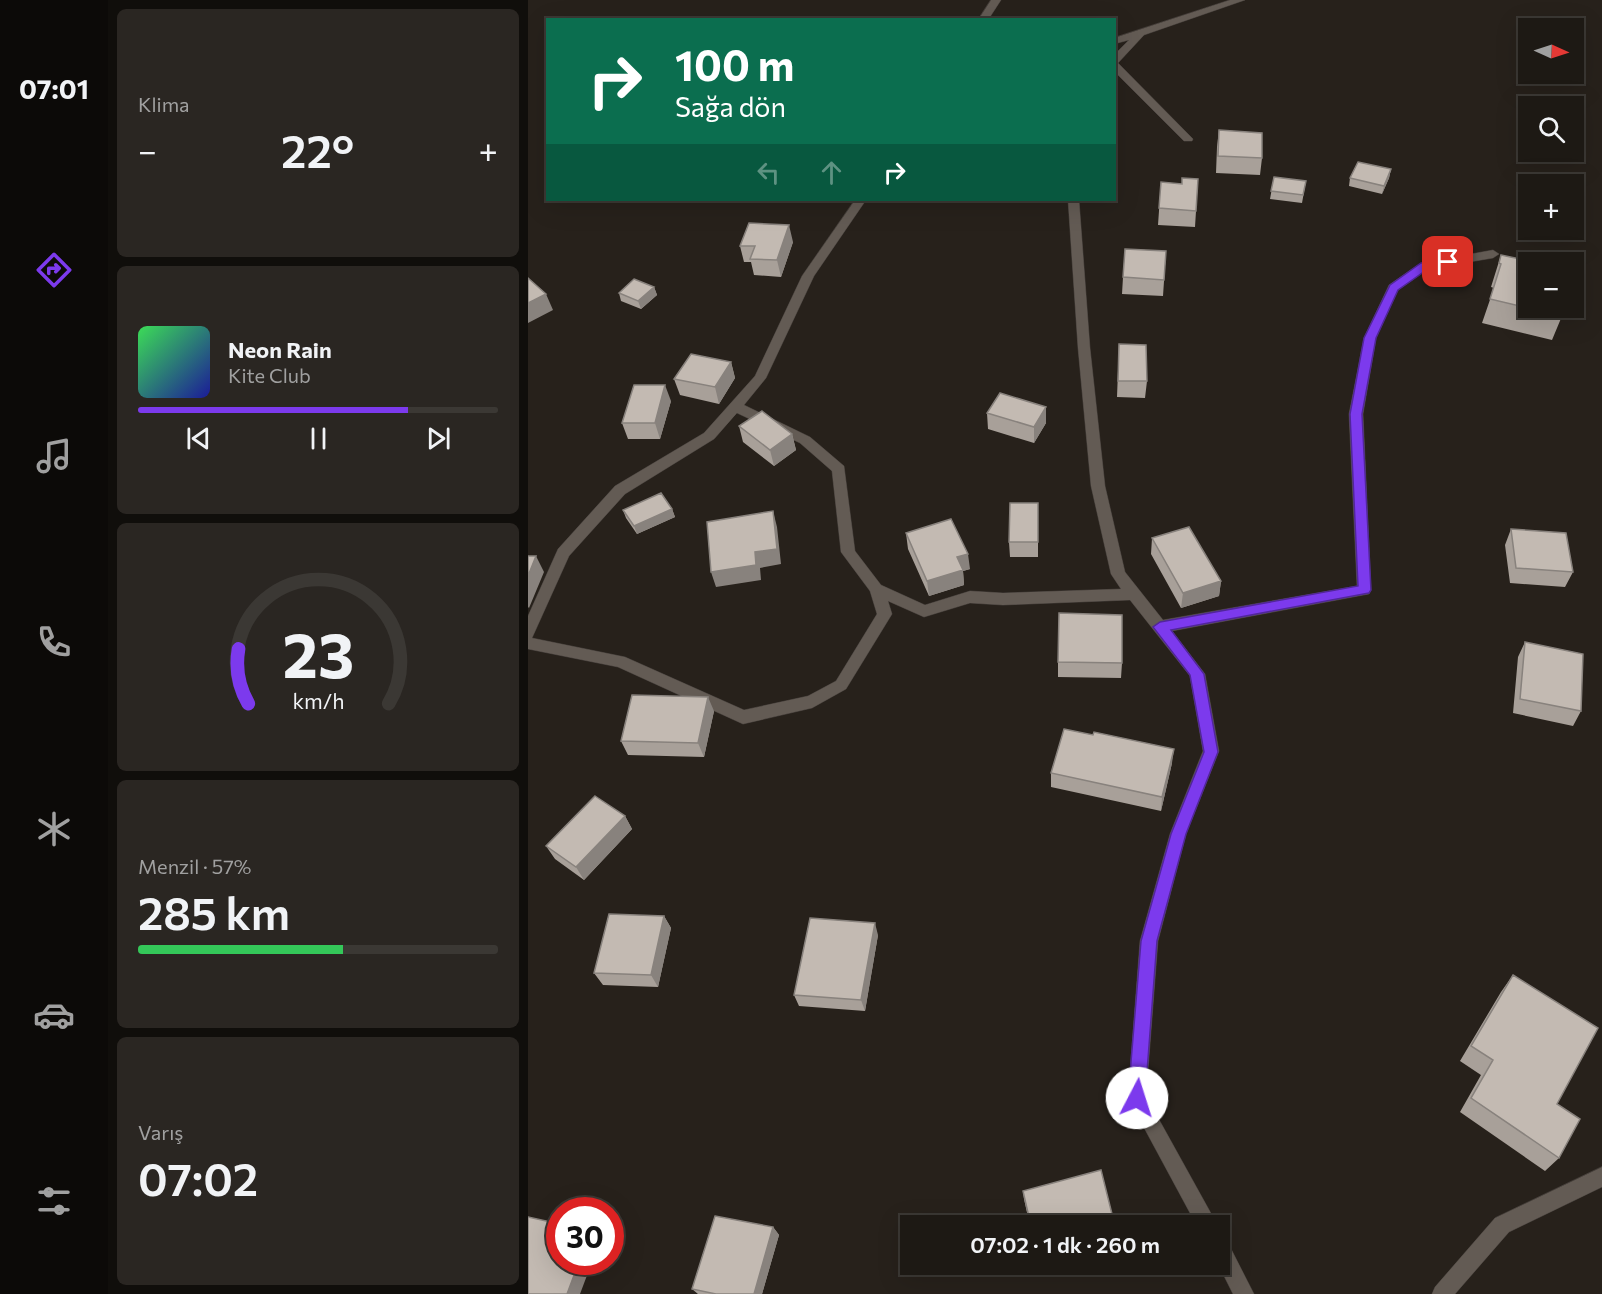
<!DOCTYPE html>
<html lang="tr">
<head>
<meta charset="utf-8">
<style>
  :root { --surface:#1d1914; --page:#2a2622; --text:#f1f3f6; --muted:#a0a0a0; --line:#3b3834; --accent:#7c3aed }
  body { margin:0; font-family:Commissioner,sans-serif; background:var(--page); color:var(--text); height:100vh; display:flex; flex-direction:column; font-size:22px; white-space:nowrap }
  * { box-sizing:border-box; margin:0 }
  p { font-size:20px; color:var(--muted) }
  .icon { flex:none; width:33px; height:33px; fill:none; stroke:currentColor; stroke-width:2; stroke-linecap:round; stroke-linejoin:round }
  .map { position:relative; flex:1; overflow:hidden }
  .sheet { display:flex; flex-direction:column; gap:9px; padding:9px; background:#100e0b; width:420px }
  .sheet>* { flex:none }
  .top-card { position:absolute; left:18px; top:18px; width:570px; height:183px; border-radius:0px; box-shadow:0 6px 24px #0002,0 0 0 2px var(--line); background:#0b6e4f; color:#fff; overflow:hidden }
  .needle { width:39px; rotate:93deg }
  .fabs { position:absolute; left:990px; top:18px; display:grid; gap:12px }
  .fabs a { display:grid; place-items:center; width:66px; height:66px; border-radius:0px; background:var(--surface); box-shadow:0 6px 24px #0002,0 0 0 2px var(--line); font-size:30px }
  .speed { position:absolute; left:18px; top:1197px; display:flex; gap:12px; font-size:30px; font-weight:700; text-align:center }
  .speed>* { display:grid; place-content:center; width:78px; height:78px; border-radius:50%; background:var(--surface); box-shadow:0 6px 24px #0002,0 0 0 2px var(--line); line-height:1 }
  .speed .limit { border:9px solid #d22; background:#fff; color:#111 }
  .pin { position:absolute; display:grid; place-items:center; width:51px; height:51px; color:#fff; margin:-26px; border-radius:12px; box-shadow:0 3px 9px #0006 }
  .me { position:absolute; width:66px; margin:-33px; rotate:5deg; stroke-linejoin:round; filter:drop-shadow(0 0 4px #0008) }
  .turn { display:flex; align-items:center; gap:21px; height:126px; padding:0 30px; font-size:27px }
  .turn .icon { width:78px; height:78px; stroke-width:2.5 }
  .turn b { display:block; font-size:42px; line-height:51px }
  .lanes { display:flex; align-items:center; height:57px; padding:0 30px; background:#0003; justify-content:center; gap:30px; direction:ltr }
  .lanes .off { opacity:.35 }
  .big { font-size:45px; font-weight:600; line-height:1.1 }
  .sheet .widget { flex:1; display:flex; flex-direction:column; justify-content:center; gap:9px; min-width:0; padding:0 21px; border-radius:9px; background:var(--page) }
  .sheet .dial { align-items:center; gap:0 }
  .dial svg { height:156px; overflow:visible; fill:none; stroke:var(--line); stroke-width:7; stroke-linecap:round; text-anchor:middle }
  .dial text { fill:var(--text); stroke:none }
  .song { display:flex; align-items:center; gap:18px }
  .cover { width:72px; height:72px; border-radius:9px; background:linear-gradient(135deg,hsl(130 70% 55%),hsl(240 70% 35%)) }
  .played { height:6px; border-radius:3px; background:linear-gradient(90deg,var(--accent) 75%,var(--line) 75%) }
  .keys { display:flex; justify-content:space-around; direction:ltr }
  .heat { display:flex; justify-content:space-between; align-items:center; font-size:33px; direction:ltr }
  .charge { height:9px; border-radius:4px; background:linear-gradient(90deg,#34c759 57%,var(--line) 0) }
  .trip { position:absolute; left:372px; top:1215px; width:330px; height:60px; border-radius:0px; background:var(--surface); box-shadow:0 6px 24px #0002,0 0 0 2px var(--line); font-weight:600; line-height:60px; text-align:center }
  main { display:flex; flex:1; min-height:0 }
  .tabs { display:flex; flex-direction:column; width:108px; justify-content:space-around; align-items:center; background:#0c0a08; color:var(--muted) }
  .tabs .icon { width:42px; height:42px }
  .tabs .selected { color:var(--accent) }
  .tabs b { font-size:27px; color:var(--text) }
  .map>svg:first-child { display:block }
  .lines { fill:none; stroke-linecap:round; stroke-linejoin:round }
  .minor-casing { stroke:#433d39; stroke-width:1 }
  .minor { fill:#635b54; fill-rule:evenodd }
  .wall { fill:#a8a099 }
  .shaded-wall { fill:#88827d }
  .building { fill:#c3bab2; stroke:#88827d; stroke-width:1.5 }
  .route { fill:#7c3aed; stroke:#51269a; stroke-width:1.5 }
</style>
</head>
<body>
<main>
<nav class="tabs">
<b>07:01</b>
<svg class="icon selected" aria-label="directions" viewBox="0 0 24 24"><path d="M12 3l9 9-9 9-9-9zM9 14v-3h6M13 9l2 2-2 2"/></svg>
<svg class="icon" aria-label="music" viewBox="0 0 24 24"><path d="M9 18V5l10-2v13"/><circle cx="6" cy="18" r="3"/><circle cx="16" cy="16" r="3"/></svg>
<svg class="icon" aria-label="phone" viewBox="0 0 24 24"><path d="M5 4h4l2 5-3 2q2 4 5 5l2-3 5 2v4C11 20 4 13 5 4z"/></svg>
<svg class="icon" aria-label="climate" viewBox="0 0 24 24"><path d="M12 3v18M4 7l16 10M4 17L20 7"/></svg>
<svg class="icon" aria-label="car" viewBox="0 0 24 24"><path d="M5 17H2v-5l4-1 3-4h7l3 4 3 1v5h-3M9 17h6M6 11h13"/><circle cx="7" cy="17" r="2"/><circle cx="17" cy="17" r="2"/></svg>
<svg class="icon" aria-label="filters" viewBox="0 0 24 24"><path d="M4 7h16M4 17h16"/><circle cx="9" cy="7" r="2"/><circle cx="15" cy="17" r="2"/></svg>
</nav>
<section class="sheet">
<div class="widget"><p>Klima</p>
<div class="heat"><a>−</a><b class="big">22°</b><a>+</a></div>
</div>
<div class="widget">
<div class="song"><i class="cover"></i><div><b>Neon Rain</b><p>Kite Club</p></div></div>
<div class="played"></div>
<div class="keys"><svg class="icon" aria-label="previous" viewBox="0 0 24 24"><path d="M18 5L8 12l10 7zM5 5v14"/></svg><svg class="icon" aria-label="pause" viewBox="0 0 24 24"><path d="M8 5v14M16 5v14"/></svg><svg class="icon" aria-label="next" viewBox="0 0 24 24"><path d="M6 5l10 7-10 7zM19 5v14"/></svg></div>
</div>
<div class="widget dial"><svg viewBox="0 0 100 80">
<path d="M14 69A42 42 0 1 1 86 69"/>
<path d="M14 69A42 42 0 0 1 9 41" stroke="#7c3aed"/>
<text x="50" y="56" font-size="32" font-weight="700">23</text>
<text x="50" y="72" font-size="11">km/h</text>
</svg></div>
<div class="widget"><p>Menzil · 57%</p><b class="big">285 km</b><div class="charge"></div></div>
<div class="widget"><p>Varış</p><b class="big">07:02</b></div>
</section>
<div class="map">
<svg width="1074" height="1294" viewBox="0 0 1074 1294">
  <rect width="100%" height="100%" fill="#27211b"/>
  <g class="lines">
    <defs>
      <path id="minor" d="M 463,0 L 473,0 L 460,20 L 450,20 Z
        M 702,0 L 717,0 L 616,35 L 590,63 L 665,139 L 664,141 L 656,141 L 586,71 L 586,55 L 601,40 L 586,44 L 586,38 Z
        M 327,200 L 338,200 L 286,276 L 238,378 L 216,405 L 282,437 L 316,466 L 327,551 L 353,585 L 397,605 L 442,591 L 475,593 L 593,589 L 583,574 L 563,486 L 550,348 L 540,200 L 551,200 L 562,348 L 577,486 L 597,572 L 635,620 L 829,586 L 821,414 L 836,338 L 861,285 L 893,263 L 965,250 L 971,254 L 965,258 L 900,269 L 870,290 L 848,338 L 835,414 L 843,590 L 841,594 L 644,631 L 677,674 L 691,751 L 658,834 L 630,941 L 618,1096 L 690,1226 L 669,1226 L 600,1098 L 612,941 L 642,834 L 675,751 L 662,676 L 602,600 L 475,605 L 442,603 L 396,617 L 360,601 L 364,614 L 318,689 L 284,708 L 215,724 L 90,667 L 0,649 L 0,616 L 30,549 L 87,486 L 176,433 L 227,376 L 274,276 ZM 209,413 L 272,443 L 304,471 L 313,552 L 342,591 L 349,614 L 308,681 L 280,696 L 216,710 L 97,657 L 4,638 L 41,556 L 97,494 L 186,439 Z
        M 1074,1167 L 1074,1187 L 981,1232 L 927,1294 L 904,1294 L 907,1287 L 967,1218 Z
        M 692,1238 L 699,1241 L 726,1294 L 705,1294 L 690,1264 Z"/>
    </defs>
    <use href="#minor" class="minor-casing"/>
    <use href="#minor" class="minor"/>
  </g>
  <path class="wall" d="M 691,130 L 734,158 L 732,175 L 688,173 L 689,147 Z
    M 863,169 L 861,178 L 854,194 L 821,186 L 822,178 Z
    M 746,177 L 778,181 L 774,203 L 742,199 Z
    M 633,182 L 668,211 L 667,227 L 630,225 Z
    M 265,242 L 253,277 L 226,275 L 223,262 L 216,262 L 212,246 Z
    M 638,251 L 635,296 L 594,294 L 595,277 Z
    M 973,255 L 1034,316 L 1024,340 L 954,323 L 966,288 L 963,287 Z
    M 126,287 L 129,295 L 113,309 L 93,301 L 91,293 Z
    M 591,344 L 619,381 L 617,398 L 589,397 Z
    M 203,362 L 207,378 L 191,404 L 152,395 L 146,379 Z
    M 143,401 L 132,439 L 100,439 L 94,423 Z
    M 459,413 L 518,423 L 506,443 L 460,429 Z
    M 211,426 L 264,434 L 268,450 L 246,466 L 215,442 Z
    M 144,509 L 147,517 L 109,534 L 98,518 L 95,510 Z
    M 510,519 L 510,557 L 482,557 L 481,542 Z
    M 983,529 L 1045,572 L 1037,587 L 982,583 L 977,545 Z
    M 378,533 L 442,569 L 435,571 L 436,585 L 401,596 L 380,549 Z
    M 624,538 L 693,581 L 691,596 L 653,608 L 623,554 Z
    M 997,642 L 1053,711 L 1045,726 L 985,713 L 990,657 Z
    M 530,662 L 594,663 L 593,678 L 530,677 Z
    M 186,711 L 176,757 L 100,755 L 93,741 Z
    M 644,763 L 633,811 L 523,787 L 523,773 Z
    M 97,816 L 104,829 L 56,880 L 27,859 L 18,846 Z
    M 136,916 L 143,928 L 130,987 L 75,985 L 66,973 Z
    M 350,935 L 337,1011 L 271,1006 L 266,995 Z
    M 985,975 L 1029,1104 L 1031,1158 L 1017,1171 L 932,1112 L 953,1075 L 932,1061 L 973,992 Z
    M 495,1191 L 587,1226 L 502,1226 L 496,1199 Z
    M 245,1227 L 251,1235 L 234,1294 L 170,1294 L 164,1289 Z"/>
  <path class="shaded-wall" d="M 863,169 L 861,178 L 854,194 L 856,186 Z
    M 261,225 L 265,242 L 253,277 L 249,260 Z
    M 126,287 L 129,295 L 113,309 L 110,301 Z
    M 18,294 L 25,310 L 0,323 L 0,303 Z
    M 203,362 L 207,378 L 191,404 L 187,387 Z
    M 137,385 L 143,401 L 132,439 L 127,423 Z
    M 518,407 L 518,423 L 506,443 L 506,427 Z
    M 264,434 L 268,450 L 246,466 L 242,450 Z
    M 144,509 L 147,517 L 109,534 L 106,526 Z
    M 245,511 L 249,527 L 253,564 L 232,568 L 233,580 L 188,587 L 183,572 L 227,552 Z
    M 440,554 L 442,569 L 435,571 L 436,585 L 401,596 L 399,581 L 429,557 Z
    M 8,556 L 16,572 L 1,608 L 0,607 L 0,576 Z
    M 693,581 L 691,596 L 653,608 L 655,593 Z
    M 180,697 L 186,711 L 176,757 L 170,743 Z
    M 646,749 L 644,763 L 633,811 L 634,797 Z
    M 97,816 L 104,829 L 56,880 L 48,867 Z
    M 136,916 L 143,928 L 130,987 L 123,975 Z
    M 347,923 L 350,935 L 337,1011 L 333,1000 Z
    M 245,1227 L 251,1235 L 234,1294 L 226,1294 Z
    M 51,1262 L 64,1262 L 52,1294 L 39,1294 Z
    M 527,1264 L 553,1264 L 513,1276 L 512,1269 Z"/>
  <path class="building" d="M 691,130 L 734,133 L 734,158 L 690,156 Z
    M 830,162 L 863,169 L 856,186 L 822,178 Z
    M 746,177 L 778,181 L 775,195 L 743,191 Z
    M 654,178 L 670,179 L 668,211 L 631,208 L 633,182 L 654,184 Z
    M 221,223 L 261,225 L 249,260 L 222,259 L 227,246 L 212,246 Z
    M 597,249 L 638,251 L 636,280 L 595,277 Z
    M 973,255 L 1007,262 L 1000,262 L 1000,308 L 1036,308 L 1034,316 L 962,299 L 973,264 L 971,263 Z
    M 0,278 L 18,294 L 0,303 Z
    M 106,279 L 126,287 L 110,301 L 91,293 Z
    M 591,344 L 618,345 L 619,381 L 590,381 Z
    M 163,354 L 203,362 L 187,387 L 146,379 Z
    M 106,385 L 137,385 L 127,423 L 94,423 Z
    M 472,393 L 518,407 L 506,427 L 459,413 Z
    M 234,411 L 264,434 L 242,450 L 211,426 Z
    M 133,493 L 144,509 L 106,526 L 95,510 Z
    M 482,503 L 510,503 L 510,542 L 481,542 Z
    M 245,511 L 249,549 L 227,552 L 228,565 L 183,572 L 179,522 Z
    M 423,519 L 440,554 L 429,557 L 435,570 L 399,581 L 378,533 Z
    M 661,527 L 693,581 L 655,593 L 624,538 Z
    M 983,529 L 1038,533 L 1045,572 L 988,568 Z
    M 0,556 L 8,556 L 0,576 Z
    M 531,613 L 594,615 L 594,663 L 530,662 Z
    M 997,642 L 1055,654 L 1053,711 L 992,699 Z
    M 104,695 L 180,697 L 170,743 L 93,741 Z
    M 536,729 L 565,735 L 566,732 L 646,749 L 634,797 L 523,773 Z
    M 67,796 L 97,816 L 48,867 L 18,846 Z
    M 81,914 L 136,916 L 123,975 L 66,973 Z
    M 282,918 L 347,923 L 333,1000 L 266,995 Z
    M 985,975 L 1070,1028 L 1029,1104 L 1052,1119 L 1031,1158 L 943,1098 L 965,1060 L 943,1046 Z
    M 573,1170 L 587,1226 L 503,1226 L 495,1191 Z
    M 187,1216 L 245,1227 L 226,1294 L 188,1294 L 164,1289 Z
    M 0,1217 L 32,1224 L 32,1262 L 51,1262 L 39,1294 L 0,1294 Z
    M 511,1264 L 527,1264 L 512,1269 Z"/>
  <path class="route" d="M 920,258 L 925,262 L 924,264 L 900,269 L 870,290 L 848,338 L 834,414 L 843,590 L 841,593 L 643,630 L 676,674 L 690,752 L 658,834 L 629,941 L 617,1098 L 615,1104 L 609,1107 L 603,1104 L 600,1098 L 613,941 L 643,834 L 676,752 L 662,675 L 625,627 L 632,622 L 830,586 L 822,414 L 836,338 L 862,285 L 893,263 Z"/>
</svg>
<div class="fabs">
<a><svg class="needle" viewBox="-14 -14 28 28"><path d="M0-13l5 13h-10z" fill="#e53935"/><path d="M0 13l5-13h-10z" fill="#a0a0a0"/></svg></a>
<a><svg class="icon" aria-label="search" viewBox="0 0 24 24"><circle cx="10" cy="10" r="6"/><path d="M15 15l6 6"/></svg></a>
<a>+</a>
<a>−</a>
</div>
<div class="speed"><div class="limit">30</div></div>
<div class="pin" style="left:920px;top:262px;background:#d93025"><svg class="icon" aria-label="arrive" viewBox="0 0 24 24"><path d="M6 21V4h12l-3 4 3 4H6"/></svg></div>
<svg class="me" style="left:609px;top:1098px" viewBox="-20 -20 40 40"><circle r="19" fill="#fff"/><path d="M0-13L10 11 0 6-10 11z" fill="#7c3aed"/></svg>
<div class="trip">07:02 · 1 dk · 260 m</div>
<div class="top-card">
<div class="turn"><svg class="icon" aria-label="right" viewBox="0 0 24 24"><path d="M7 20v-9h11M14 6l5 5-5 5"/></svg><div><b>100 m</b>Sağa dön</div></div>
<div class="lanes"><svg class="icon off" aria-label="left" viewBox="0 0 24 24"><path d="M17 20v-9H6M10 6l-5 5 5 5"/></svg><svg class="icon off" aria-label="ahead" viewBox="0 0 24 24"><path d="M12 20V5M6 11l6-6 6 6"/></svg><svg class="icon" aria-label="right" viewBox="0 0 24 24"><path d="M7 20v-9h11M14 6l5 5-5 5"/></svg></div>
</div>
</div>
</main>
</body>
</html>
